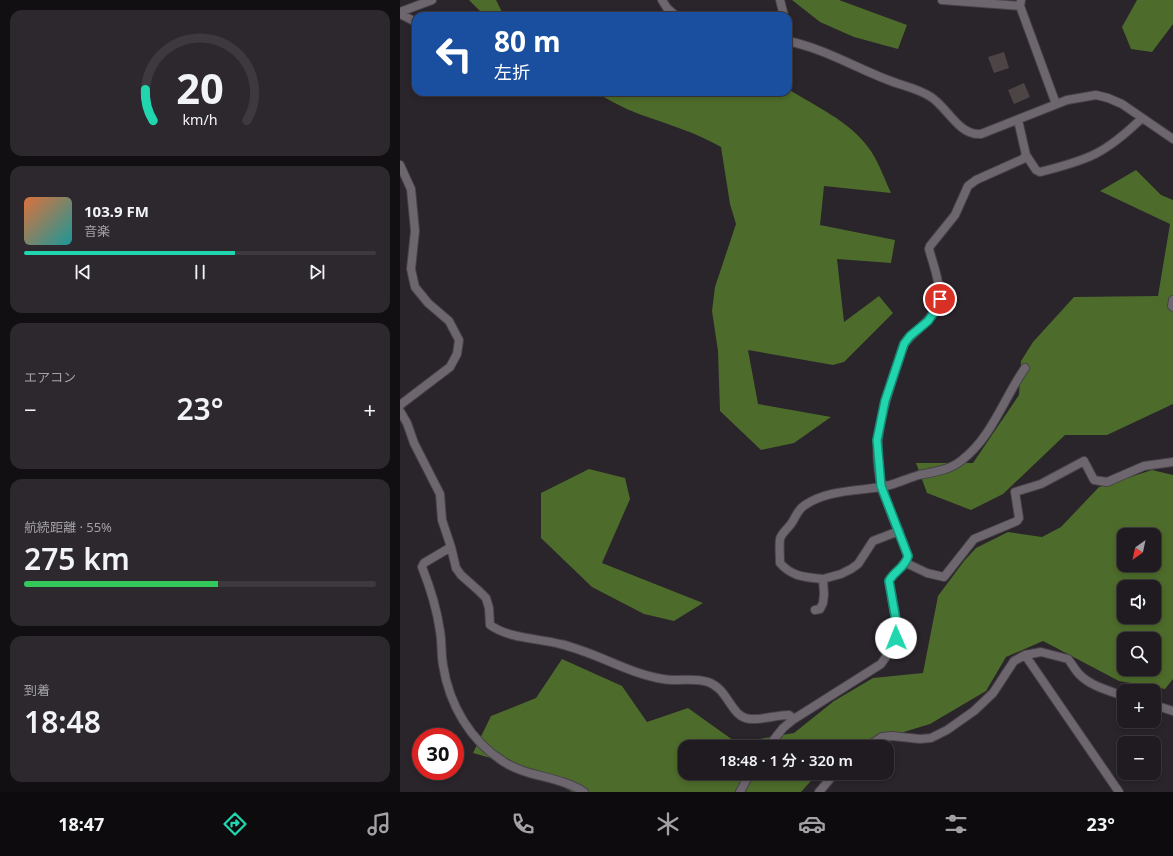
<!DOCTYPE html>
<html lang="ja">
<head>
<meta charset="utf-8">
<style>
  :root { --surface:#201b20; --page:#2d282d; --text:#f1f3f6; --muted:#a2a1a5; --line:#3d393e; --accent:#21d5af }
  body { margin:0; font-family:"Noto Sans","Noto Sans JP",sans-serif; background:var(--page); color:var(--text); height:100vh; display:flex; flex-direction:column; font-size:15px; white-space:nowrap }
  * { box-sizing:border-box; margin:0 }
  p { font-size:13px; color:var(--muted) }
  .icon { flex:none; width:22px; height:22px; fill:none; stroke:currentColor; stroke-width:2; stroke-linecap:round; stroke-linejoin:round }
  .map { position:relative; flex:1; overflow:hidden }
  .drawer { display:flex; flex-direction:column; gap:10px; padding:10px; background:#120f12; width:400px }
  .drawer>* { flex:none }
  .top-card { position:absolute; left:12px; top:12px; width:380px; height:84px; border-radius:12px; box-shadow:0 2px 6px #0003,0 0 0 1px var(--line); background:#1a4fa0; color:#fff; overflow:hidden }
  .needle { width:26px; rotate:213deg }
  .controls { position:absolute; left:717px; top:528px; display:grid; gap:8px }
  .controls a { display:grid; place-items:center; width:44px; height:44px; border-radius:8px; background:var(--surface); box-shadow:0 2px 6px #0003,0 0 0 1px var(--line); font-size:20px }
  .speed { position:absolute; left:12px; top:728px; display:flex; gap:8px; font-size:20px; font-weight:700; text-align:center }
  .speed>* { display:grid; place-content:center; width:52px; height:52px; border-radius:50%; background:var(--surface); box-shadow:0 2px 6px #0003,0 0 0 1px var(--line); line-height:1 }
  .speed .limit { border:6px solid #d22; background:#fff; color:#111 }
  .pin { position:absolute; display:grid; place-items:center; width:34px; height:34px; color:#fff; margin:-17px; border:2px solid #fff; border-radius:50%; box-shadow:0 1px 4px #0007 }
  .me { position:absolute; width:44px; margin:-22px; rotate:359deg; stroke-linejoin:round; filter:drop-shadow(0 0 3px #0008) }
  .turn { display:flex; align-items:center; gap:14px; height:84px; padding:0 16px; font-size:18px }
  .turn .icon { width:52px; height:52px; stroke-width:2.5 }
  .turn b { display:block; font-size:28px; line-height:34px }
  .big { font-size:30px; font-weight:600; line-height:1.1 }
  .drawer .widget { flex:1; display:flex; flex-direction:column; justify-content:center; gap:6px; min-width:0; padding:0 14px; border-radius:12px; background:var(--page) }
  .drawer .dial { align-items:center; gap:0 }
  .dial svg { height:104px; overflow:visible; fill:none; stroke:var(--line); stroke-width:7; stroke-linecap:round; text-anchor:middle }
  .dial text { fill:var(--text); stroke:none }
  .song { display:flex; align-items:center; gap:12px }
  .cover { width:48px; height:48px; border-radius:6px; background:linear-gradient(135deg,hsl(20 70% 55%),hsl(180 70% 35%)) }
  .played { height:4px; border-radius:2px; background:linear-gradient(90deg,var(--accent) 60%,var(--line) 60%) }
  .keys { display:flex; justify-content:space-around; direction:ltr }
  .heat { display:flex; justify-content:space-between; align-items:center; font-size:22px; direction:ltr }
  .charge { height:6px; border-radius:3px; background:linear-gradient(90deg,#34c759 55%,var(--line) 0) }
  .trip { position:absolute; left:278px; top:740px; width:216px; height:40px; border-radius:12px; background:var(--surface); box-shadow:0 2px 6px #0003,0 0 0 1px var(--line); font-weight:600; line-height:40px; text-align:center }
  .dock { display:flex; height:64px; justify-content:space-around; align-items:center; background:#0d0b0d; color:var(--muted) }
  .dock .icon { width:28px; height:28px }
  .dock .active { color:var(--accent) }
  .dock b { font-size:18px; color:var(--text) }
  main { display:flex; flex:1; min-height:0 }
  .map>svg:first-child { display:block }
  .forest { fill:#4d6b2a; fill-rule:evenodd }
  .building { fill:#4d4446 }
  .lines { fill:none; stroke-linecap:round; stroke-linejoin:round }
  .minor-casing { stroke:#464247; stroke-width:10 }
  .minor { stroke:#6d666e; stroke-width:8 }
  .route-casing { stroke:#158a72; stroke-width:10 }
  .route { stroke:#21d5af; stroke-width:7 }
</style>
</head>
<body>
<main>
<section class="drawer">
<div class="widget dial"><svg viewBox="0 0 100 80">
<path d="M14 69A42 42 0 1 1 86 69"/>
<path d="M14 69A42 42 0 0 1 8 45" stroke="#21d5af"/>
<text x="50" y="56" font-size="32" font-weight="700">20</text>
<text x="50" y="72" font-size="11">km/h</text>
</svg></div>
<div class="widget">
<div class="song"><i class="cover"></i><div><b>103.9 FM</b><p>音楽</p></div></div>
<div class="played"></div>
<div class="keys"><svg class="icon" aria-label="previous" viewBox="0 0 24 24"><path d="M18 5L8 12l10 7zM5 5v14"/></svg><svg class="icon" aria-label="pause" viewBox="0 0 24 24"><path d="M8 5v14M16 5v14"/></svg><svg class="icon" aria-label="next" viewBox="0 0 24 24"><path d="M6 5l10 7-10 7zM19 5v14"/></svg></div>
</div>
<div class="widget"><p>エアコン</p>
<div class="heat"><a>−</a><b class="big">23°</b><a>+</a></div>
</div>
<div class="widget"><p>航続距離 · 55%</p><b class="big">275 km</b><div class="charge"></div></div>
<div class="widget"><p>到着</p><b class="big">18:48</b></div>
</section>
<div class="map">
<svg width="773" height="792" viewBox="0 0 773 792">
  <rect width="100%" height="100%" fill="#2a242b"/>
  <path class="forest" d="M 69,0 L 96,0 L 104,16 L 76,16 L 81,12 Z
    M 392,0 L 439,0 L 507,25 L 498,49 L 454,37 L 420,22 Z
    M 737,0 L 773,0 L 773,24 L 752,52 L 731,49 L 722,27 Z
    M 388,89 C 415,106 449,121 468,147 C 478,160 484,178 491,193 L 424,186 L 420,225 L 495,240 L 491,263 L 437,259 L 444,322 L 479,296 L 493,313 L 444,362 L 433,365 L 348,350 L 358,404 L 431,417 L 394,443 L 361,450 L 320,411 L 318,351 L 312,311 L 315,287 L 336,224 L 330,204 L 321,147 C 295,132 267,124 239,114 C 223,108 209,100 195,92 L 388,92 Z
    M 736,170 L 761,195 L 773,200 L 773,404 L 707,435 L 665,435 L 603,494 L 571,510 L 527,493 L 516,463 L 573,463 L 619,395 L 621,361 L 633,342 L 674,297 L 758,296 L 770,224 L 700,191 Z
    M 189,469 L 225,478 L 230,499 L 202,563 L 303,603 L 274,621 L 244,614 L 192,587 L 141,538 L 141,493 Z
    M 752,470 L 773,475 L 773,679 L 765,689 L 719,681 L 643,641 L 606,657 L 586,691 L 530,724 L 455,747 L 285,747 L 285,773 L 418,773 L 401,792 L 172,792 L 133,770 L 73,753 L 91,716 L 136,698 L 162,659 L 222,686 L 247,722 L 288,708 L 337,743 L 394,733 L 434,701 L 473,678 L 523,673 L 538,596 L 564,561 L 576,548 L 608,532 L 642,537 L 661,527 L 699,487 ZM 724,535 L 754,535 L 754,565 L 724,565 ZM 724,587 L 754,587 L 754,617 L 724,617 ZM 724,639 L 754,639 L 754,669 L 724,669 Z"/>
  <path class="building" d="M 604,52 L 609,68 L 594,73 L 588,57 Z
    M 624,83 L 630,97 L 614,104 L 608,90 Z"/>
  <g class="lines">
    <defs>
      <path id="minor" d="M 262,0 L 267,8 L 276,16
        M 380,0 L 384,16
        M 542,0 L 620,6
        M 621,0 L 620,6 L 656,104
        M 0,12 L 32,0
        M 0,14 L 16,22
        M 388,41 C 425,49 454,67 488,80 C 503,86 517,88 531,97 C 548,108 559,136 581,134 L 667,100 L 696,95 L 708,98 L 722,104 L 773,139
        M 626,155 L 636,170 L 640,172 C 688,160 705,154 742,118
        M 0,165 L 11,189 L 15,231 L 11,269 L 15,287 L 28,303 L 49,321 L 59,340 L 57,354 L 50,367 L 0,405
        M 773,300 L 772,306 L 773,307
        M 0,411 L 7,423 L 14,443 L 40,494 L 42,520 L 51,547 L 56,568 L 61,575 L 79,591 L 86,598 L 89,608 L 90,625 C 110,639 137,638 160,644 C 196,652 226,673 263,679 C 279,682 293,677 308,682 C 329,689 330,717 350,719 C 362,720 377,715 389,715 L 394,719
        M 51,547 L 24,563 L 22,567 C 30,587 37,610 40,631 C 42,642 41,654 43,665 C 49,704 70,741 104,762 C 127,777 159,776 184,792
        M 506,563 L 527,573 L 544,577 L 574,539 L 617,521 L 619,518 L 615,492 L 641,484 L 684,461 L 694,480 L 707,482 L 744,466 L 773,462
        M 423,579 C 405,577 392,577 380,563 C 380,556 379,546 380,539 C 381,534 388,528 391,524 C 396,517 397,510 405,505 C 431,488 462,492 490,485 C 500,482 509,478 519,475 C 534,472 550,470 562,460 C 592,437 604,398 625,368
        M 415,610 L 420,609 L 423,603 L 424,594 L 423,579 L 441,574 L 451,569 L 458,564 L 473,541 L 499,531
        M 625,655 L 719,792
        M 754,705 L 773,711
        M 368,747 L 383,728 L 394,719 L 481,664 L 490,651 L 496,638 L 497,626 L 489,581 C 494,571 505,568 508,556 C 500,533 489,511 482,487 C 468,438 489,391 504,344 C 511,335 520,329 528,320 C 548,297 536,275 529,249 L 530,246 L 555,215 L 568,186 L 576,180 L 623,159 L 626,155 L 618,120
        M 467,747 L 482,737 L 492,736 L 520,739 L 531,738 L 547,730 L 574,711 L 593,693 L 614,661 L 625,655 L 641,652 L 668,659 C 672,664 675,670 679,674 C 690,686 710,691 724,696
        M 340,792 L 350,773
        M 419,792 L 435,773"/>
    </defs>
    <use href="#minor" class="minor-casing"/>
    <use href="#minor" class="minor"/>
  </g>
  <g class="lines">
    <defs>
      <path id="route" d="M 496,638 L 497,626 L 489,581 C 494,571 505,568 508,556 L 481,486 L 477,440 L 485,401 L 504,344 L 510,336 L 528,321 L 535,311 L 540,299"/>
    </defs>
    <use href="#route" class="route-casing"/>
    <use href="#route" class="route"/>
  </g>
</svg>
<div class="controls">
<a><svg class="needle" viewBox="-14 -14 28 28"><path d="M0-13l5 13h-10z" fill="#e53935"/><path d="M0 13l5-13h-10z" fill="#a2a1a5"/></svg></a>
<a><svg class="icon" aria-label="sound" viewBox="0 0 24 24"><path d="M4 9h4l5-4v14l-5-4H4zM17 9q2 3 0 6"/></svg></a>
<a><svg class="icon" aria-label="search" viewBox="0 0 24 24"><circle cx="10" cy="10" r="6"/><path d="M15 15l6 6"/></svg></a>
<a>+</a>
<a>−</a>
</div>
<div class="speed"><div class="limit">30</div></div>
<div class="pin" style="left:540px;top:299px;background:#d93025"><svg class="icon" aria-label="arrive" viewBox="0 0 24 24"><path d="M6 21V4h12l-3 4 3 4H6"/></svg></div>
<svg class="me" style="left:496px;top:638px" viewBox="-20 -20 40 40"><circle r="19" fill="#fff"/><path d="M0-13L10 11 0 6-10 11z" fill="#21d5af"/></svg>
<div class="trip">18:48 · 1 分 · 320 m</div>
<div class="top-card">
<div class="turn"><svg class="icon" aria-label="left" viewBox="0 0 24 24"><path d="M17 20v-9H6M10 6l-5 5 5 5"/></svg><div><b>80 m</b>左折</div></div>
</div>
</div>
</main>
<nav class="dock">
<b>18:47</b>
<svg class="icon active" aria-label="directions" viewBox="0 0 24 24"><path d="M12 3l9 9-9 9-9-9zM9 14v-3h6M13 9l2 2-2 2"/></svg>
<svg class="icon" aria-label="music" viewBox="0 0 24 24"><path d="M9 18V5l10-2v13"/><circle cx="6" cy="18" r="3"/><circle cx="16" cy="16" r="3"/></svg>
<svg class="icon" aria-label="phone" viewBox="0 0 24 24"><path d="M5 4h4l2 5-3 2q2 4 5 5l2-3 5 2v4C11 20 4 13 5 4z"/></svg>
<svg class="icon" aria-label="climate" viewBox="0 0 24 24"><path d="M12 3v18M4 7l16 10M4 17L20 7"/></svg>
<svg class="icon" aria-label="car" viewBox="0 0 24 24"><path d="M5 17H2v-5l4-1 3-4h7l3 4 3 1v5h-3M9 17h6M6 11h13"/><circle cx="7" cy="17" r="2"/><circle cx="17" cy="17" r="2"/></svg>
<svg class="icon" aria-label="filters" viewBox="0 0 24 24"><path d="M4 7h16M4 17h16"/><circle cx="9" cy="7" r="2"/><circle cx="15" cy="17" r="2"/></svg>
<b>23°</b>
</nav>
</body>
</html>
